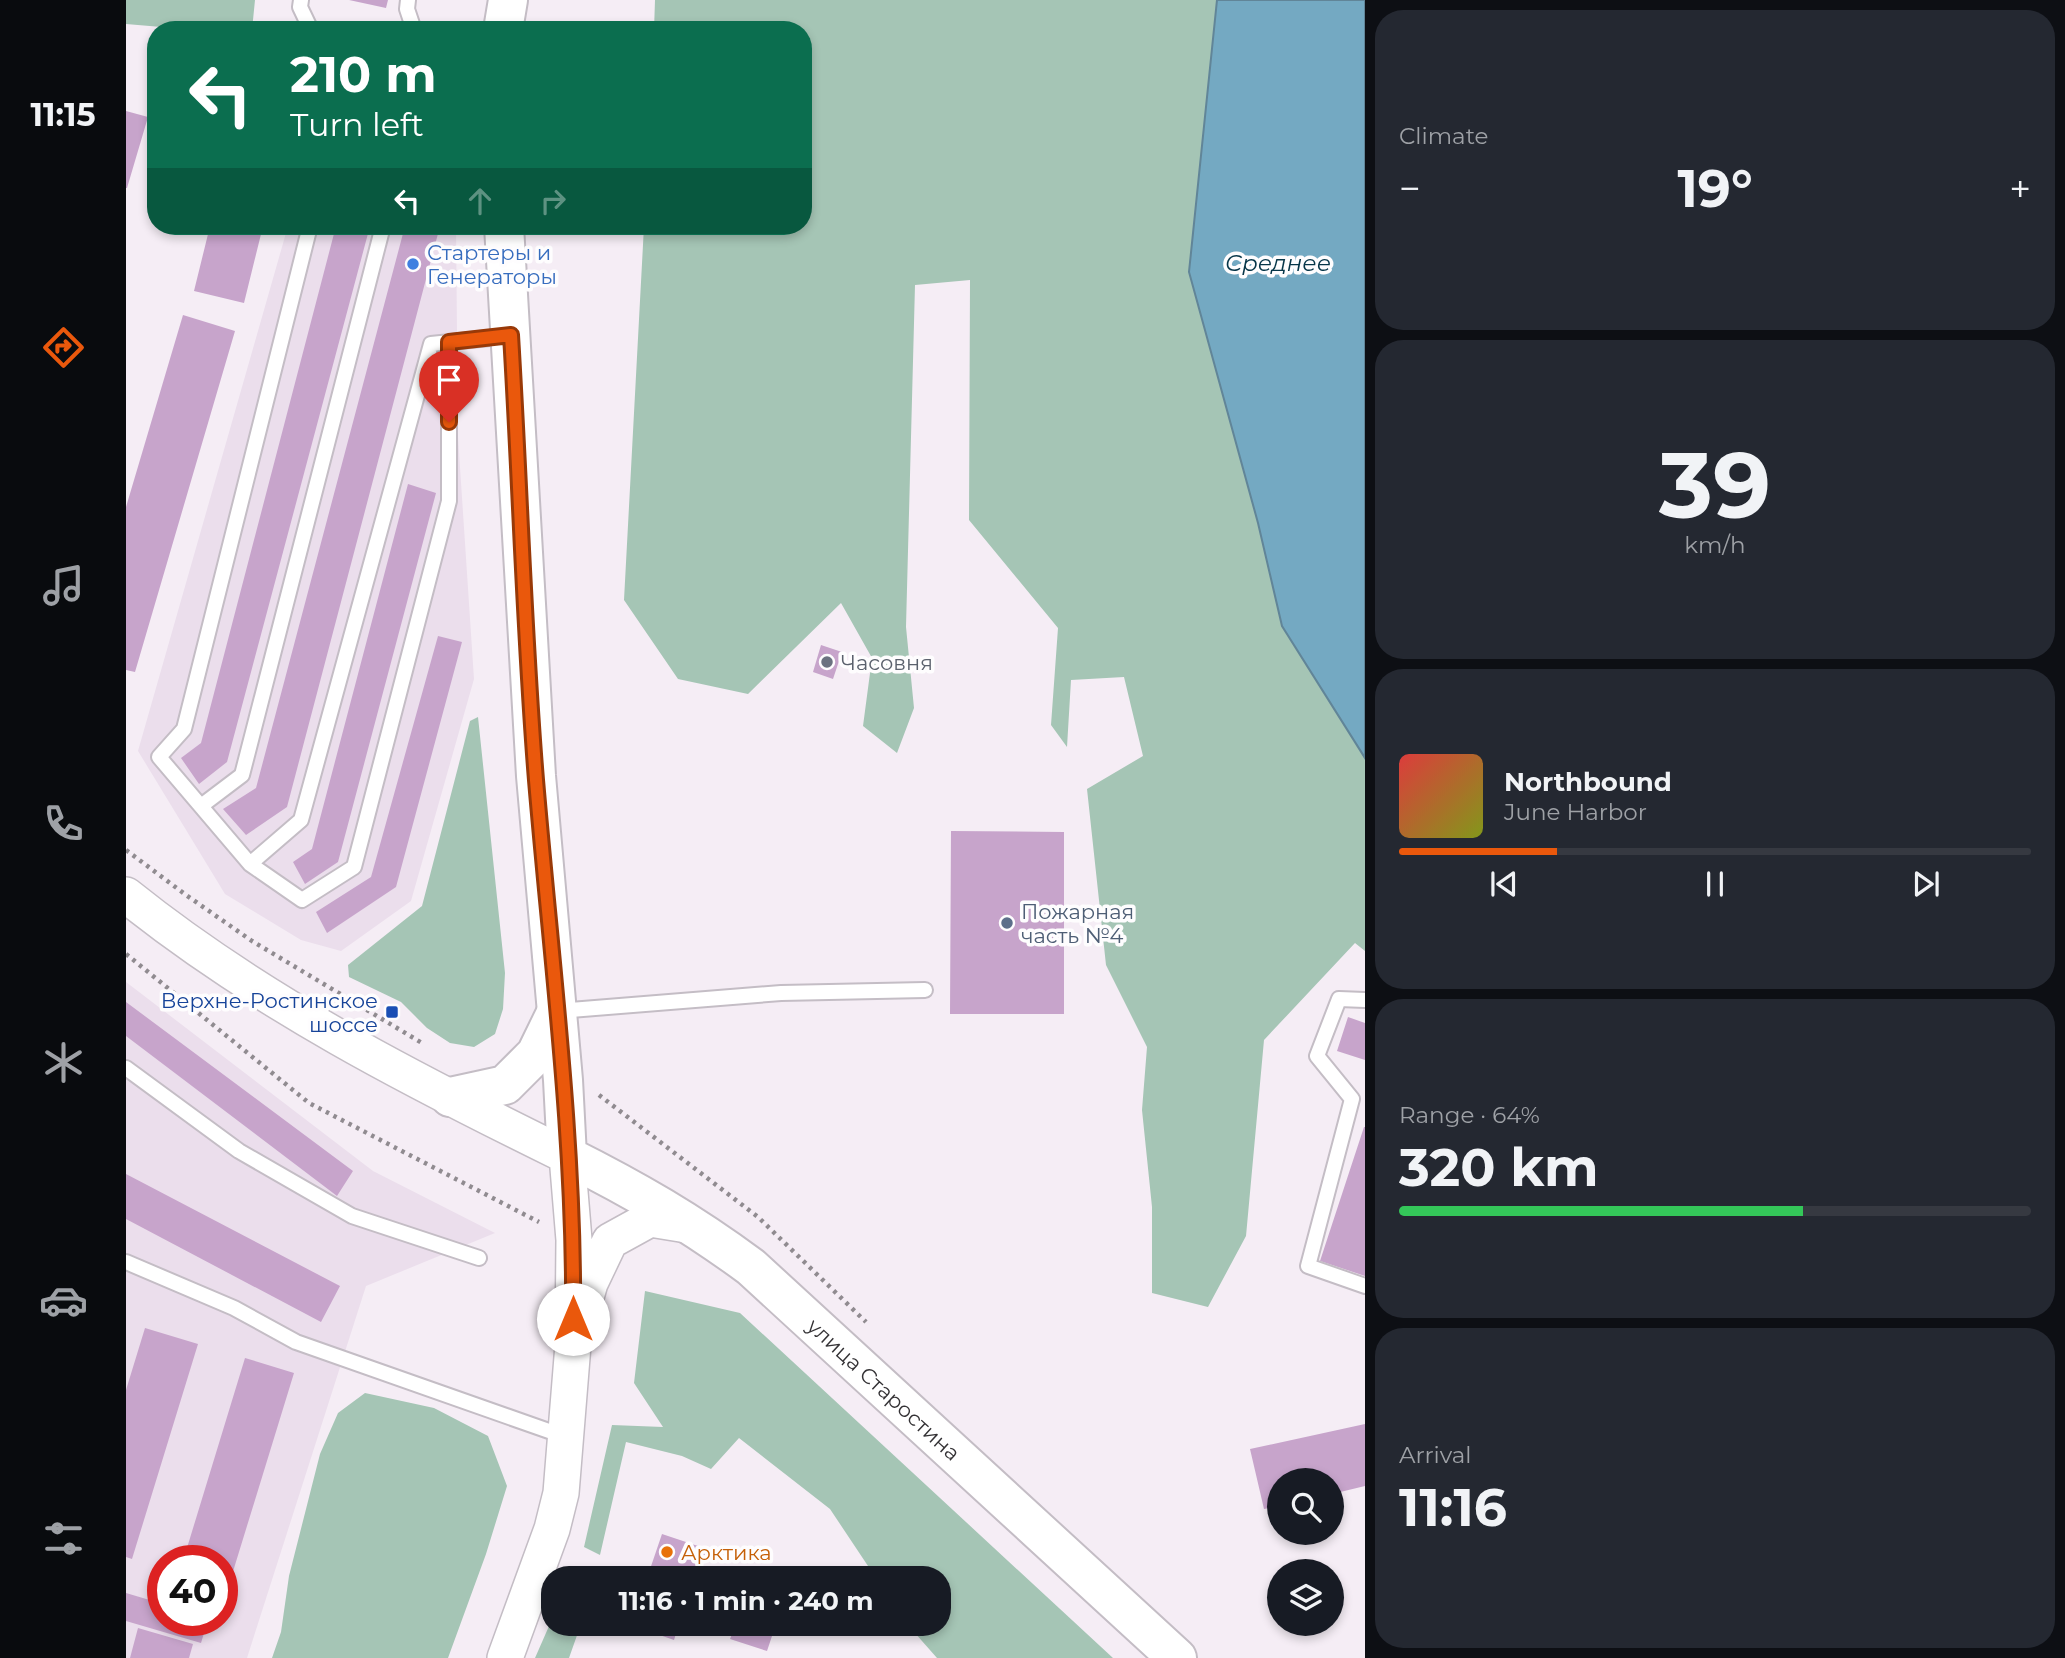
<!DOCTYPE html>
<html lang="en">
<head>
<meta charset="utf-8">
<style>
  :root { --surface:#171b24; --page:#242831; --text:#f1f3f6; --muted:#9ea1a6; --line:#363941; --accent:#ea580c }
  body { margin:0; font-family:Montserrat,sans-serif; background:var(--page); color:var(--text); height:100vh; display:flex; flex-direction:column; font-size:26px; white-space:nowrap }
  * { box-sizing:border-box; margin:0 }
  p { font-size:23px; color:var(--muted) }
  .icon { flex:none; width:38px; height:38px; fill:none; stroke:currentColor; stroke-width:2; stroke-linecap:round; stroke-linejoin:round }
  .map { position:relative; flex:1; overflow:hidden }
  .sheet { display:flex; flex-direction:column; gap:10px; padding:10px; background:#0d0f14; width:700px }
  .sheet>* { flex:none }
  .hud { position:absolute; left:21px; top:21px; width:665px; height:214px; border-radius:28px; box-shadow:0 4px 10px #0003; background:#0b6e4f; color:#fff; overflow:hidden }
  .controls { position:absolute; left:1141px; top:1468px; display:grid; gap:14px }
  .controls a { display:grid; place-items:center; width:77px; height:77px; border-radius:50%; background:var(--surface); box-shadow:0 4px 10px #0003; font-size:35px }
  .speed { position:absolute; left:21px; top:1545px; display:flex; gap:14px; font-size:35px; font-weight:700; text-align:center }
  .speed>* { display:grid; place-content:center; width:91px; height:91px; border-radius:50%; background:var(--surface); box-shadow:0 4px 10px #0003; line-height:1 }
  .speed .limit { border:10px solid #d22; background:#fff; color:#111 }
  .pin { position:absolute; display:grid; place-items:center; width:60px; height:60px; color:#fff; margin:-72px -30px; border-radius:50% 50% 50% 0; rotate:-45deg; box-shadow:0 0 7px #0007 }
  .pin .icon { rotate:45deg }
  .me { position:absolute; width:77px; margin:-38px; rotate:0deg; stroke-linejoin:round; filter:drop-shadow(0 0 5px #0008) }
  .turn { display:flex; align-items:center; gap:24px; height:147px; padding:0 28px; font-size:32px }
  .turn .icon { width:91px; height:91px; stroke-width:2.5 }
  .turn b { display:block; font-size:49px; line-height:60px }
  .lanes { display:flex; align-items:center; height:66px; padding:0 28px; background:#0003; justify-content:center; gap:35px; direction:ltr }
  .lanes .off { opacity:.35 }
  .big { font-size:52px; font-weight:700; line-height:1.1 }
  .sheet .card { flex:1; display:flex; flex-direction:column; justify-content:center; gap:10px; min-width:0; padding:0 24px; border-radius:28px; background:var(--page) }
  .sheet .dial { align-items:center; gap:0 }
  .dial b { font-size:91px; line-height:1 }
  .song { display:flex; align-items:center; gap:21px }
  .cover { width:84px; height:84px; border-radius:10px; background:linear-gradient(135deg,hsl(0 70% 55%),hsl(70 70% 35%)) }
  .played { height:7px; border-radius:4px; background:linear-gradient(90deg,var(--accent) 25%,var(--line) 25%) }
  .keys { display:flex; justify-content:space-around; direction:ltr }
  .heat { display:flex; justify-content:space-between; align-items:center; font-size:38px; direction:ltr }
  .charge { height:10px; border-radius:5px; background:linear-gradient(90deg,#34c759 64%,var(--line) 0) }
  .trip { position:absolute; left:415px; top:1566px; width:410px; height:70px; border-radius:28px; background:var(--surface); box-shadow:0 4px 10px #0003; font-weight:700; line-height:70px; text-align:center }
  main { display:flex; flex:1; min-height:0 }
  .tab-bar { display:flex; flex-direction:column; width:126px; justify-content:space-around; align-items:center; background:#090b0e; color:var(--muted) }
  .tab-bar .icon { width:49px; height:49px }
  .tab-bar .selected { color:var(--accent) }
  .tab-bar b { font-size:32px; color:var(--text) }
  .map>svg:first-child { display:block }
  .built { fill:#ebdeec; fill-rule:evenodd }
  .green { fill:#a5c5b5 }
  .water { fill:#74a9c2; stroke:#618598; stroke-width:2 }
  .building { fill:#c7a4cb }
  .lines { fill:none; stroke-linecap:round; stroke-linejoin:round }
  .service-casing { stroke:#c4bdc5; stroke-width:18 }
  .tertiary-casing { stroke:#c4bdc5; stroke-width:38 }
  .secondary-casing { stroke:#c4bdc5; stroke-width:42 }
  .path { stroke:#908b90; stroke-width:4.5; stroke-dasharray:3.5 5; stroke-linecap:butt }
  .service { stroke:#fff; stroke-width:14 }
  .tertiary { stroke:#fff; stroke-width:35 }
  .secondary { stroke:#fff; stroke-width:38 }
  .route-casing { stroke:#983908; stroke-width:18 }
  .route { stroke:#ea580c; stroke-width:12 }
  .shop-dot { fill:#3f7fe0; stroke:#fefdfe; stroke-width:2.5 }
  .worship-dot { fill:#6b7280; stroke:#fefdfe; stroke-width:2.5 }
  .service-dot { fill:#5c6f8a; stroke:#fefdfe; stroke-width:2.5 }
  .transit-dot { fill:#1a4fb4; stroke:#fefdfe; stroke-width:2.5 }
  .food-dot { fill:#e8710a; stroke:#fefdfe; stroke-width:2.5 }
  .labels { text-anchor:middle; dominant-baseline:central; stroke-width:7; stroke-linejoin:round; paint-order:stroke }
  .shop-label { font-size:21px; fill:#366cbe; stroke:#fefdfe; text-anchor:start }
  .worship-label { font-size:21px; fill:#5b616d; stroke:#fefdfe; text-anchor:start }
  .service-label { font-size:21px; fill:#4e5e75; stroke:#fefdfe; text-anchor:start }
  .transit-label { font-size:21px; fill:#164399; stroke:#fefdfe; text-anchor:end }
  .street-label { font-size:21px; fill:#343235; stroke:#fefdfe }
  .food-label { font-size:21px; fill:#c56008; stroke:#fefdfe; text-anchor:start }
  .water-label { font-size:23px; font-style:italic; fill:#063649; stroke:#fefdfe }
</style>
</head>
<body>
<main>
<nav class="tab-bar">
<b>11:15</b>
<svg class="icon selected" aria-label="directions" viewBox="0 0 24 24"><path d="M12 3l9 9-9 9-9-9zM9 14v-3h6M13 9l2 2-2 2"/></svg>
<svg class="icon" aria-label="music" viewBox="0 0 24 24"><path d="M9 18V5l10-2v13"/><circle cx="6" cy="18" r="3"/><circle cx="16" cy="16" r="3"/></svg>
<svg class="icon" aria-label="phone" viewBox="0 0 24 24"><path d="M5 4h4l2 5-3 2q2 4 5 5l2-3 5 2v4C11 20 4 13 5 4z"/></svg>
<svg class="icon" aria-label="climate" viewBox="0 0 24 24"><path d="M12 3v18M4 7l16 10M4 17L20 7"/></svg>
<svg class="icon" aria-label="car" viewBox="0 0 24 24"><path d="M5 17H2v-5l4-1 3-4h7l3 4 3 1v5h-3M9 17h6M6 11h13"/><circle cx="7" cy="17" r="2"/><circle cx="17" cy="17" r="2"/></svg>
<svg class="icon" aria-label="filters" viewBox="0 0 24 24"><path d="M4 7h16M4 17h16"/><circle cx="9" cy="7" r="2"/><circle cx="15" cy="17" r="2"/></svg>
</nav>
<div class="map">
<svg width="1239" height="1658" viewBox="0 0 1239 1658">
  <rect width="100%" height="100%" fill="#f5edf5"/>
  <path class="built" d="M 162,226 L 330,226 L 332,437 L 348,679 L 285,901 L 215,951 L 175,940 L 99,894 L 12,751 Z
    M 0,982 L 247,1171 L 369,1233 L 240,1286 L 121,1658 L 0,1658 ZM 37,1561 L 96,1561 L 96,1620 L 37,1620 Z"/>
  <path class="green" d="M 0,0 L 129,0 L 126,30 L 71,30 L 0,24 Z
    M 529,0 L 1091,0 L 1090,17 L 1132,523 L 1156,626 L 1239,758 L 1239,951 L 1229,943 L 1138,1040 L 1120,1236 L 1082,1307 L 1026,1293 L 1026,1207 L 1016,1110 L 1021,1047 L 980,965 L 961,789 L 1017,756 L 998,677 L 945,680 L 941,747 L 925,725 L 932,628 L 843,520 L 844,280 L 789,285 L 780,627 L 788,708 L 771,753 L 737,726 L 746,658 L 715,603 L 622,694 L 552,679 L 498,600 L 518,226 L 677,226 L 677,30 L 528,30 Z
    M 352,717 L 379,973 L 377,1009 L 369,1034 L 348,1047 L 324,1043 L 301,1028 L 275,1002 L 223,977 L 222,965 L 296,906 L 344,721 Z
    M 519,1291 L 614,1313 L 987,1658 L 811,1658 L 781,1624 L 812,1624 L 812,1578 L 750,1578 L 704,1509 L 613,1438 L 585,1469 L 556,1456 L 500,1442 L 474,1555 L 458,1547 L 486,1425 L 537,1427 L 508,1383 Z
    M 239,1393 L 308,1408 L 362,1436 L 381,1486 L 360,1554 L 322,1658 L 146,1658 L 155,1632 L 163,1576 L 194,1454 L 212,1413 Z
    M 427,1617 L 427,1624 L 455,1624 L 443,1658 L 409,1658 Z"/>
  <path class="water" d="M 1091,0 L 1239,0 L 1239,758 L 1156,626 L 1132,523 L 1063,272 Z"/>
  <path class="building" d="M 223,0 L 262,0 L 260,8 Z
    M 0,111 L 22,117 L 1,188 L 0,188 Z
    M 84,226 L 137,226 L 118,303 L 68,291 Z
    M 210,226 L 244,226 L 101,762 L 73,784 L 55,758 L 75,743 Z
    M 279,226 L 314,226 L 161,807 L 120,835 L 97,809 L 130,788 Z
    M 57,315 L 109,331 L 9,672 L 0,670 L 0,507 Z
    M 282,484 L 310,493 L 212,862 L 179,884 L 167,862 L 186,849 Z
    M 312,636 L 336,642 L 270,887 L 201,933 L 190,912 L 245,877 Z
    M 695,645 L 716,652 L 707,679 L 687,672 Z
    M 825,831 L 938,832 L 938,1014 L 824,1014 Z
    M 0,1002 L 227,1171 L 211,1196 L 0,1036 Z
    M 1222,1017 L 1239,1023 L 1239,1060 L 1211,1051 Z
    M 1238,1127 L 1239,1127 L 1239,1276 L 1194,1261 Z
    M 0,1174 L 214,1286 L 195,1322 L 0,1219 Z
    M 19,1328 L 72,1344 L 6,1559 L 0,1557 L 0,1390 Z
    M 119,1358 L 168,1373 L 101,1591 L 96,1590 L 96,1561 L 57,1561 Z
    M 1239,1424 L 1239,1486 L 1206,1494 L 1206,1480 L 1153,1480 L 1153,1506 L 1138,1509 L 1124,1449 Z
    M 536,1534 L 581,1549 L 573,1575 L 583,1578 L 521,1578 Z
    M 0,1593 L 37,1604 L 37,1620 L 82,1620 L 75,1643 L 0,1621 Z
    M 502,1624 L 553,1624 L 548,1640 Z
    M 610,1624 L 650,1624 L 641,1651 L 604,1639 Z
    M 12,1628 L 67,1644 L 63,1658 L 4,1658 Z"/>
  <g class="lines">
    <defs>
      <path id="service" d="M 175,0 L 174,7 L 185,30
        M 282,0 L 281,9 L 288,30
        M 184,226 L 58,729 L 33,757 L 124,864 L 176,900 L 228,867 L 323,501 L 323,342
        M 75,806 L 116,775 L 257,226
        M 124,864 L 175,820 L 305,344 L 383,336
        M 1239,1000 L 1213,999 L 1191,1056 L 1226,1099 L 1182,1266 L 1239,1286
        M 432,1011 L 655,993 L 799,990
        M 0,1068 L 113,1151 L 226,1216 L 353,1258
        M 0,1262 L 108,1308 L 170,1342 L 440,1437"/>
      <path id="tertiary" d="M 0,895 C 133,1002 288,1081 441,1156 L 448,1240 L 447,1345 L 435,1493 L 426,1529 L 379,1658
        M 456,1311 L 464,1283 L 484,1241 L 524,1219 L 567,1226"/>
      <g id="secondary">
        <path d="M 377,30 L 382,0"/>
        <path id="s1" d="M 378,226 L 410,776 L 437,1080 L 441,1156 C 509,1190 564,1222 625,1267 L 1051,1658"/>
        <path d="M 324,1097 L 379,1085 L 410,1054 L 431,1011"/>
      </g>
    </defs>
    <use href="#service" class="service-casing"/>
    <use href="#tertiary" class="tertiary-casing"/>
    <use href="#secondary" class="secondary-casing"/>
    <path class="path" d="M 0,850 L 60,895 L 126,941 L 296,1043
      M 0,954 L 183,1103 L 413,1222
      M 473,1095 L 632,1217 L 740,1322"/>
    <use href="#service" class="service"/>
    <use href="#tertiary" class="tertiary"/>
    <use href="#secondary" class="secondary"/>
  </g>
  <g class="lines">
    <defs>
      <path id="route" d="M 323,422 L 323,342 L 385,335 C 394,483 398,632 410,780 C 425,959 449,1139 447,1319"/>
    </defs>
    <use href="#route" class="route-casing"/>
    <use href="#route" class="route"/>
  </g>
  <circle class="shop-dot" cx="287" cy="264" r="7"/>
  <circle class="worship-dot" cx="701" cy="662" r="7"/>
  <circle class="service-dot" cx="881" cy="923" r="7"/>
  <rect class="transit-dot" x="259" y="1005" width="14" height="14" rx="3.5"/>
  <circle class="food-dot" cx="541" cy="1552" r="7"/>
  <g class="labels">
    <g class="shop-label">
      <text x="301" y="252">Стартеры и<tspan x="301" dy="24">Генераторы</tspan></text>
    </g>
    <g class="worship-label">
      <text x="715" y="662">Часовня</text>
    </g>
    <g class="service-label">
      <text x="895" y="911">Пожарная<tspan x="895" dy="24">часть №4</tspan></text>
    </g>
    <g class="transit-label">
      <text x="252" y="1000">Верхне-Ростинское<tspan x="252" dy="24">шоссе</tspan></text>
    </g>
    <g class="street-label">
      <text stroke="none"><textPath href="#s1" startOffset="1328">улица Старостина</textPath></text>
    </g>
    <g class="food-label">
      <text x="555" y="1552">Арктика</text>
    </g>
    <g class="water-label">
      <text x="1152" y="263">Среднее</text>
    </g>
  </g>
</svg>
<div class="controls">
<a><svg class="icon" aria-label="search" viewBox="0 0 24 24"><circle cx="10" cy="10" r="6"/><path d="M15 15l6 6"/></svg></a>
<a><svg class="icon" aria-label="layers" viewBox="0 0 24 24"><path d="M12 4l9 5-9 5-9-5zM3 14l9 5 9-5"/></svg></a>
</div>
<div class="speed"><div class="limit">40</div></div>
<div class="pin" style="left:323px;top:422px;background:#d93025"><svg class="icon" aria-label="arrive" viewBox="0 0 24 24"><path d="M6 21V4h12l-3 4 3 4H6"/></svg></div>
<svg class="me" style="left:447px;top:1319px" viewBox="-20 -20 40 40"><circle r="19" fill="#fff"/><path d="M0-13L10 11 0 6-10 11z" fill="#ea580c"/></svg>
<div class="trip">11:16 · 1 min · 240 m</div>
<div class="hud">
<div class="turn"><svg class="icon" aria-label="left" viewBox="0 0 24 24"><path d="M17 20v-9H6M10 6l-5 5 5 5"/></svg><div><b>210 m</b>Turn left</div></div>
<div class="lanes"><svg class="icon" aria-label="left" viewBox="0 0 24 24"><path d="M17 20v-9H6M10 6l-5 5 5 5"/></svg><svg class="icon off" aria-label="ahead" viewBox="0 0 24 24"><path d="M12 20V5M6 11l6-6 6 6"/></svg><svg class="icon off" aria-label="right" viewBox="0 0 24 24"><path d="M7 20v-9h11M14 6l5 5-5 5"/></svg></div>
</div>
</div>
<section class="sheet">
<div class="card"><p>Climate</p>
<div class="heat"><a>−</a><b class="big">19°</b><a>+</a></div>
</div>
<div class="card dial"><b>39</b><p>km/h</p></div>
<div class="card">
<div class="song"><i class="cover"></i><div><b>Northbound</b><p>June Harbor</p></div></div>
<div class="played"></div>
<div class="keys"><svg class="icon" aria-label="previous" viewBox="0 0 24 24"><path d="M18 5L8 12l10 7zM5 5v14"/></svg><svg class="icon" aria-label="pause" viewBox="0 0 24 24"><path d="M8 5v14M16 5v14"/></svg><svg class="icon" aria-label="next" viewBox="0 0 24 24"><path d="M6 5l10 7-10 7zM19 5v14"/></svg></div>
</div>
<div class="card"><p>Range · 64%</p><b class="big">320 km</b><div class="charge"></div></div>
<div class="card"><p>Arrival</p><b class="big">11:16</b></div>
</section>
</main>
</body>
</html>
